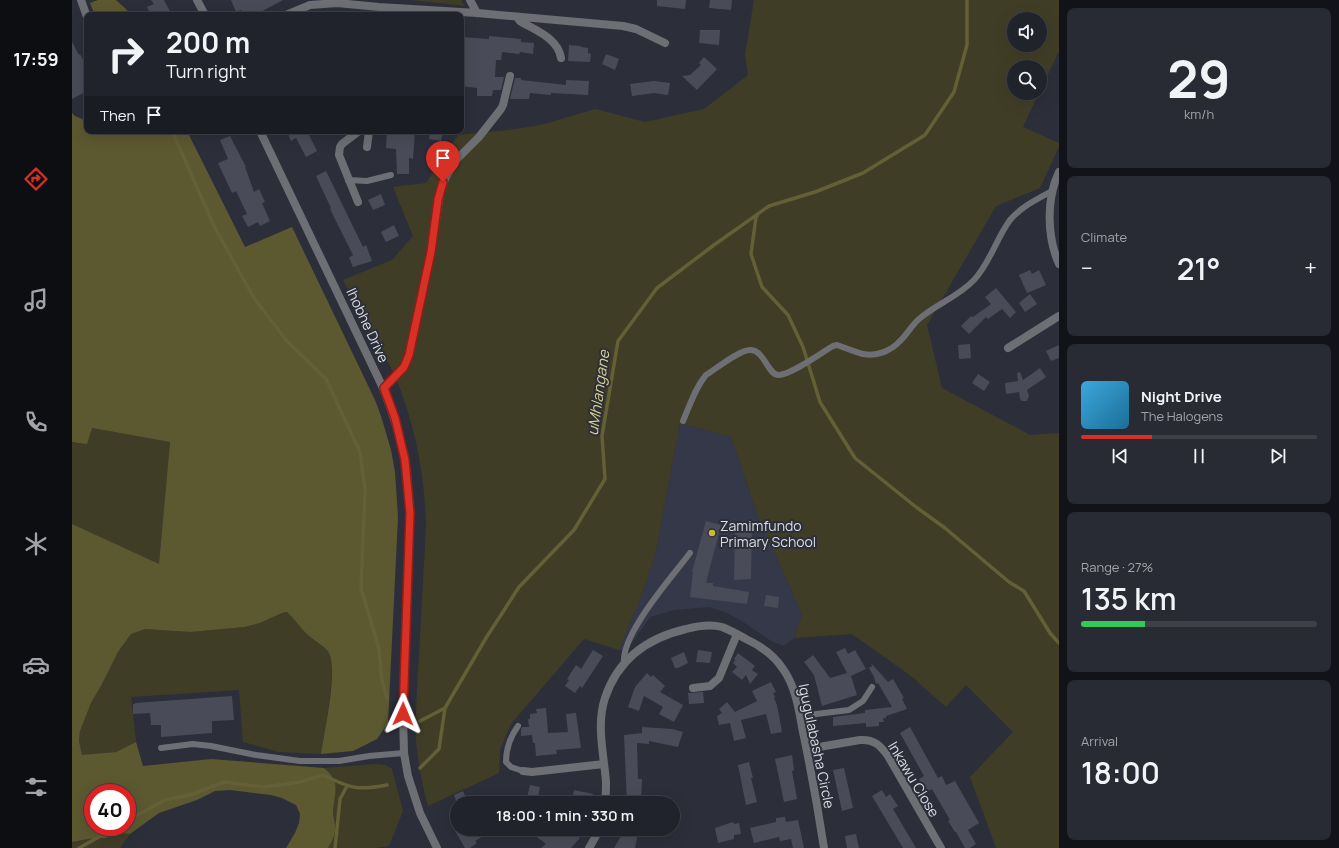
<!DOCTYPE html>
<html lang="en">
<head>
<meta charset="utf-8">
<style>
  :root { --surface:#21232c; --page:#292b34; --text:#f1f3f6; --muted:#a2a4a9; --line:#3e4048; --accent:#d93025 }
  body { margin:0; font-family:Manrope,sans-serif; background:var(--page); color:var(--text); height:100vh; display:flex; flex-direction:column; font-size:15px; white-space:nowrap }
  * { box-sizing:border-box; margin:0 }
  p { font-size:13px; color:var(--muted) }
  .icon { flex:none; width:22px; height:22px; fill:none; stroke:currentColor; stroke-width:2; stroke-linecap:round; stroke-linejoin:round }
  .map { position:relative; flex:1; overflow:hidden }
  .sheet { display:flex; flex-direction:column; gap:8px; padding:8px; background:#121318; width:280px }
  .sheet>* { flex:none }
  .guide { position:absolute; left:12px; top:12px; width:380px; height:122px; border-radius:8px; box-shadow:0 4px 16px #0002,0 0 0 1px var(--line); background:#21232c; color:var(--text); overflow:hidden }
  .fabs { position:absolute; left:935px; top:12px; display:grid; gap:8px }
  .fabs a { display:grid; place-items:center; width:40px; height:40px; border-radius:50%; background:var(--surface); box-shadow:0 4px 16px #0002,0 0 0 1px var(--line); font-size:20px }
  .speed { position:absolute; left:12px; top:784px; display:flex; gap:8px; font-size:20px; font-weight:700; text-align:center }
  .speed>* { display:grid; place-content:center; width:52px; height:52px; border-radius:50%; background:var(--surface); box-shadow:0 4px 16px #0002,0 0 0 1px var(--line); line-height:1 }
  .speed .limit { border:6px solid #d22; background:#fff; color:#111 }
  .pin { position:absolute; display:grid; place-items:center; width:34px; height:34px; color:#fff; margin:-41px -17px; border-radius:50% 50% 50% 0; rotate:-45deg; box-shadow:0 0 4px #0007 }
  .pin .icon { rotate:45deg }
  .me { position:absolute; width:44px; margin:-22px; rotate:1deg; stroke-linejoin:round; filter:drop-shadow(0 0 3px #0008) }
  .turn { display:flex; align-items:center; gap:14px; height:84px; padding:0 16px; font-size:18px }
  .turn .icon { width:52px; height:52px; stroke-width:2.5 }
  .turn b { display:block; font-size:28px; line-height:34px }
  .then { display:flex; align-items:center; height:38px; padding:0 16px; background:#0003; gap:8px; font-size:15px }
  .big { font-size:30px; font-weight:600; line-height:1.1 }
  .sheet .tile { flex:1; display:flex; flex-direction:column; justify-content:center; gap:6px; min-width:0; padding:0 14px; border-radius:8px; background:var(--page) }
  .sheet .dial { align-items:center; gap:0 }
  .dial b { font-size:52px; line-height:1 }
  .song { display:flex; align-items:center; gap:12px }
  .cover { width:48px; height:48px; border-radius:6px; background:linear-gradient(135deg,hsl(200 70% 55%),hsl(200 70% 35%)) }
  .played { height:4px; border-radius:2px; background:linear-gradient(90deg,var(--accent) 30%,var(--line) 30%) }
  .keys { display:flex; justify-content:space-around; direction:ltr }
  .heat { display:flex; justify-content:space-between; align-items:center; font-size:22px; direction:ltr }
  .charge { height:6px; border-radius:3px; background:linear-gradient(90deg,#34c759 27%,var(--line) 0) }
  .trip { position:absolute; left:378px; top:796px; width:230px; height:40px; border-radius:20px; background:var(--surface); box-shadow:0 4px 16px #0002,0 0 0 1px var(--line); font-weight:600; line-height:40px; text-align:center }
  main { display:flex; flex:1; min-height:0 }
  .tabs { display:flex; flex-direction:column; width:72px; justify-content:space-around; align-items:center; background:#0d0e12; color:var(--muted) }
  .tabs .icon { width:28px; height:28px }
  .tabs .active { color:var(--accent) }
  .tabs b { font-size:18px; color:var(--text) }
  .map>svg:first-child { display:block }
  .built { fill:#343849 }
  .green { fill:#403d27; fill-rule:evenodd }
  .forest { fill:#5c5830; fill-rule:evenodd }
  .lines { fill:none; stroke-linecap:round; stroke-linejoin:round }
  .stream { stroke:#635f36; stroke-width:3.5 }
  .building { fill:#494c58 }
  .service { stroke:#6e6f75; stroke-width:6 }
  .minor { stroke:#6e6f75; stroke-width:8 }
  .tertiary { stroke:#6e6f75; stroke-width:8 }
  .route-casing { stroke:#8d1f18; stroke-width:10 }
  .route { stroke:#d93025; stroke-width:7 }
  .poi-dot { fill:#c9ba3a; stroke:#2c2f3a; stroke-width:1.5 }
  .labels { text-anchor:middle; dominant-baseline:central; stroke-width:4; stroke-linejoin:round; paint-order:stroke }
  .street-label { font-size:14px; fill:#dcdde5; stroke:#2c2f3a }
  .poi-label { font-size:14px; fill:#dcdde5; stroke:#2c2f3a; text-anchor:start }
  .water-label { font-size:15px; font-style:italic; fill:#dad28d; stroke:#2c2f3a }
</style>
</head>
<body>
<main>
<nav class="tabs">
<b>17:59</b>
<svg class="icon active" aria-label="directions" viewBox="0 0 24 24"><path d="M12 3l9 9-9 9-9-9zM9 14v-3h6M13 9l2 2-2 2"/></svg>
<svg class="icon" aria-label="music" viewBox="0 0 24 24"><path d="M9 18V5l10-2v13"/><circle cx="6" cy="18" r="3"/><circle cx="16" cy="16" r="3"/></svg>
<svg class="icon" aria-label="phone" viewBox="0 0 24 24"><path d="M5 4h4l2 5-3 2q2 4 5 5l2-3 5 2v4C11 20 4 13 5 4z"/></svg>
<svg class="icon" aria-label="climate" viewBox="0 0 24 24"><path d="M12 3v18M4 7l16 10M4 17L20 7"/></svg>
<svg class="icon" aria-label="car" viewBox="0 0 24 24"><path d="M5 17H2v-5l4-1 3-4h7l3 4 3 1v5h-3M9 17h6M6 11h13"/><circle cx="7" cy="17" r="2"/><circle cx="17" cy="17" r="2"/></svg>
<svg class="icon" aria-label="filters" viewBox="0 0 24 24"><path d="M4 7h16M4 17h16"/><circle cx="9" cy="7" r="2"/><circle cx="15" cy="17" r="2"/></svg>
</nav>
<div class="map">
<svg width="987" height="848" viewBox="0 0 987 848">
  <rect width="100%" height="100%" fill="#2c2f3a"/>
  <path class="built" d="M 608,423 L 659,437 L 685,514 L 730,614 L 722,638 L 712,646 L 699,641 L 673,623 L 651,611 L 637,607 L 602,610 L 578,617 L 555,650 L 547,650 L 573,587 L 584,551 Z"/>
  <path class="green" d="M 339,0 L 389,0 L 393,6 Z
    M 682,0 L 987,0 L 987,51 L 968,91 L 968,67 L 942,67 L 942,93 L 967,93 L 951,127 L 987,143 L 987,147 L 968,188 L 924,206 L 855,325 L 870,388 L 958,435 L 987,433 L 987,848 L 924,848 L 898,777 L 941,732 L 894,685 L 874,707 L 839,676 L 780,634 L 722,638 L 730,614 L 685,514 L 659,437 L 608,423 L 584,551 L 573,587 L 547,650 L 512,639 L 439,724 L 428,750 L 427,773 L 356,806 C 349,780 345,755 343,729 L 354,527 C 353,474 343,423 322,374 C 317,363 310,352 304,342 C 293,321 282,301 271,280 L 320,260 L 341,236 L 321,187 L 354,183 L 386,135 L 437,130 L 469,125 L 523,109 L 573,122 L 632,109 L 676,75 L 673,55 ZM 942,19 L 968,19 L 968,45 L 942,45 Z
    M 20,428 L 98,442 L 87,565 L 0,524 L 0,442 L 2,443 Z
    M 215,612 C 223,619 229,628 236,635 C 242,641 253,646 257,653 C 265,670 252,733 249,754 L 207,752 L 171,742 L 167,690 L 59,697 L 64,742 L 44,752 L 10,756 L 7,741 L 8,731 L 19,703 L 30,684 L 46,652 L 59,634 L 73,629 L 118,632 L 173,627 L 188,623 L 210,613 Z
    M 303,764 L 314,765 L 320,769 L 331,811 L 317,846 L 303,848 L 256,848 C 259,843 263,836 263,830 C 264,824 261,818 261,812 C 262,792 270,783 252,768 Z
    M 47,833 L 58,834 L 48,848 L 0,848 L 0,842 L 16,839 L 34,838 Z"/>
  <path class="forest" d="M 26,0 L 44,0 L 55,10 L 58,15 L 23,15 L 18,3 Z
    M 0,113 L 3,116 L 15,121 L 15,131 L 115,131 L 173,247 L 220,227 L 303,400 L 309,416 L 319,450 L 323,472 L 326,517 L 316,723 L 305,739 L 281,751 L 249,754 C 252,733 266,671 257,653 C 253,646 242,641 236,635 C 228,628 223,619 215,612 L 210,613 L 188,623 L 173,627 L 118,632 L 73,629 L 59,634 L 46,652 L 30,684 L 19,703 L 8,731 L 7,741 L 10,755 L 44,752 L 64,742 L 71,766 L 139,759 L 252,768 C 270,783 262,792 261,812 C 261,818 264,824 263,830 C 263,836 259,843 256,848 L 214,848 L 223,833 L 227,823 L 228,814 L 224,805 L 210,798 L 199,795 L 158,790 L 143,791 L 125,800 L 87,813 L 58,834 L 47,833 L 34,838 L 16,839 L 0,842 L 0,524 L 87,564 L 98,442 L 20,428 L 15,444 L 0,442 ZM 21,793 L 55,793 L 55,827 L 21,827 Z"/>
  <g class="lines">
    <path class="stream" d="M 100,131 L 143,228 L 182,298 L 214,340 L 254,379 L 288,452 L 293,490 L 289,588 L 307,649 L 310,680 L 315,698
      M 685,216 L 684,217 L 679,254 L 690,287 L 716,315 L 731,347 L 748,402 L 783,458 L 844,507 L 873,528 L 937,582 L 952,591 L 978,633 L 987,643
      M 348,721 L 373,708
      M 348,768 L 367,749 L 373,708 L 414,638 L 447,587 L 502,530 L 533,479 L 530,436 L 546,341 L 585,288 L 642,245 L 697,206 L 743,192 L 791,173 L 853,135 L 882,92 L 895,45 L 895,0
      M 55,821 L 93,800 L 118,795 L 152,782 L 192,787 L 228,782 L 251,775 C 279,788 284,791 315,785
      M 7,848 L 45,827
      M 263,848 L 268,799 L 275,786"/>
  </g>
  <path class="building" d="M 79,0 L 92,0 L 100,15 L 79,15 L 75,7 L 82,4 Z
    M 159,0 L 211,0 L 183,15 L 171,15 L 169,10 L 164,12 Z
    M 585,0 L 614,0 L 613,9 L 585,6 Z
    M 638,0 L 660,0 L 659,10 L 637,8 Z
    M 628,30 L 648,30 L 647,45 L 627,43 Z
    M 417,36 L 449,39 L 449,42 L 462,43 L 461,54 L 448,52 L 447,54 L 430,52 L 429,60 L 424,60 L 423,77 L 432,77 L 429,90 L 421,90 L 420,96 L 405,96 L 405,88 L 389,86 L 389,37 L 417,39 Z
    M 0,42 L 7,55 L 8,54 L 11,60 L 13,59 L 15,64 L 15,69 L 12,70 L 15,76 L 15,91 L 0,99 Z
    M 497,45 L 509,46 L 509,47 L 516,48 L 516,53 L 519,54 L 518,62 L 496,61 Z
    M 534,54 L 547,59 L 543,70 L 530,64 Z
    M 632,57 L 645,69 L 625,90 L 610,76 L 618,75 L 629,65 L 627,63 Z
    M 443,78 L 449,78 L 449,80 L 494,85 L 494,80 L 517,81 L 516,95 L 479,93 L 479,95 L 458,93 L 457,99 L 438,99 Z
    M 582,81 L 598,83 L 596,95 L 582,93 L 560,96 L 558,84 Z
    M 215,131 L 240,131 L 236,133 L 245,151 L 234,157 L 224,138 L 219,141 Z
    M 315,131 L 343,131 L 341,159 L 337,158 L 337,174 L 325,174 L 324,149 L 314,148 Z
    M 359,131 L 371,131 L 369,141 L 357,139 Z
    M 158,136 L 174,167 L 173,167 L 182,192 L 187,189 L 193,202 L 190,203 L 198,221 L 188,226 L 186,222 L 176,227 L 170,216 L 175,214 L 164,191 L 160,193 L 146,163 L 156,159 L 148,140 Z
    M 254,171 L 291,247 L 294,245 L 300,261 L 281,267 L 277,258 L 281,255 L 258,209 L 259,208 L 244,176 Z
    M 309,194 L 313,205 L 301,210 L 296,200 Z
    M 322,225 L 327,236 L 314,242 L 309,232 Z
    M 958,270 L 960,274 L 967,270 L 974,285 L 955,293 L 947,275 Z
    M 924,288 L 944,312 L 938,318 L 930,309 L 916,319 L 914,317 L 897,334 L 889,326 L 899,316 L 901,317 L 919,304 L 913,297 Z
    M 958,294 L 965,304 L 953,312 L 947,303 Z
    M 898,344 L 899,358 L 887,359 L 886,345 Z
    M 987,345 L 987,358 L 979,361 L 974,351 Z
    M 968,368 L 974,377 L 955,390 L 957,396 L 955,401 L 950,401 L 948,399 L 947,392 L 934,394 L 933,383 L 946,381 L 945,373 L 948,372 L 951,380 Z
    M 906,374 L 918,382 L 912,391 L 900,383 Z
    M 634,521 L 649,525 L 634,583 L 641,583 L 641,586 L 677,592 L 675,604 L 618,597 L 621,572 L 620,572 Z
    M 663,526 L 680,526 L 679,579 L 662,580 Z
    M 694,595 L 707,597 L 706,608 L 692,606 Z
    M 773,648 L 776,654 L 783,650 L 794,669 L 779,676 L 785,695 L 750,706 L 742,675 L 732,662 L 741,655 L 758,678 L 775,673 L 764,652 Z
    M 521,650 L 531,656 L 510,688 L 508,686 L 503,693 L 493,686 L 497,680 L 495,679 L 504,665 L 509,669 Z
    M 626,650 L 640,652 L 638,663 L 624,662 Z
    M 612,652 L 616,663 L 606,668 L 603,668 L 599,658 Z
    M 666,653 L 683,666 L 680,670 L 686,674 L 678,684 L 674,675 L 670,680 L 660,672 L 665,667 L 661,663 L 663,660 L 662,659 Z
    M 799,663 L 816,682 L 821,679 L 832,698 L 830,699 L 835,709 L 814,716 L 814,718 L 811,718 L 812,722 L 807,722 L 807,726 L 794,727 L 794,723 L 761,726 L 761,717 L 793,713 L 793,710 L 820,707 L 806,683 L 804,684 L 802,677 L 797,668 L 800,666 Z
    M 575,673 L 579,677 L 581,675 L 593,686 L 588,692 L 611,705 L 602,722 L 587,714 L 591,707 L 572,696 L 567,711 L 556,707 L 563,687 Z
    M 699,682 L 704,692 L 701,693 L 703,697 L 702,698 L 705,705 L 710,732 L 699,734 L 694,714 L 669,720 L 674,738 L 662,741 L 658,723 L 647,725 L 645,716 L 650,713 L 647,709 L 655,702 L 663,712 L 685,701 L 680,691 Z
    M 631,692 L 632,703 L 617,704 L 616,693 Z
    M 160,696 L 162,720 L 140,721 L 140,733 L 89,737 L 89,725 L 79,725 L 78,713 L 61,714 L 61,704 L 63,704 L 63,703 Z
    M 474,708 L 476,733 L 496,732 L 494,714 L 504,713 L 509,748 L 484,750 L 485,754 L 464,756 L 463,743 L 461,743 L 460,735 L 449,736 L 449,730 L 450,727 L 457,727 L 456,719 L 458,719 L 458,714 L 465,713 L 464,709 Z
    M 570,727 L 600,729 L 611,732 L 606,747 L 577,741 L 577,744 L 565,743 L 566,779 L 570,779 L 569,803 L 555,803 L 552,735 L 570,733 Z
    M 838,727 L 866,778 L 870,776 L 874,785 L 883,781 L 907,823 L 896,830 L 904,844 L 898,848 L 893,848 L 884,832 L 883,832 L 876,821 L 878,820 L 860,789 L 854,792 L 847,779 L 852,776 L 828,733 Z
    M 720,755 L 722,770 L 720,771 L 725,799 L 712,802 L 703,759 Z
    M 677,762 L 681,778 L 679,778 L 685,802 L 674,805 L 666,765 Z
    M 772,768 L 781,808 L 770,811 L 761,770 Z
    M 458,785 L 468,787 L 465,801 L 455,798 Z
    M 502,790 L 521,794 L 519,803 L 499,803 Z
    M 810,790 L 814,797 L 818,794 L 826,806 L 821,809 L 844,848 L 831,848 L 800,796 Z
    M 391,791 L 396,803 L 385,803 L 382,795 Z
    M 713,817 L 714,822 L 726,820 L 732,848 L 721,848 L 719,839 L 708,841 L 707,837 L 682,843 L 678,828 L 704,822 L 704,818 Z
    M 661,822 L 662,824 L 667,823 L 669,834 L 662,835 L 662,839 L 646,843 L 643,828 Z
    M 382,829 L 405,829 L 411,836 L 403,841 L 405,843 L 398,848 L 393,848 Z
    M 454,829 L 511,829 L 507,839 L 499,848 L 469,848 L 474,844 Z
    M 553,829 L 565,829 L 564,834 L 566,834 L 563,848 L 542,848 Z
    M 784,834 L 787,848 L 775,848 L 773,836 Z"/>
  <g class="lines">
    <path class="service" d="M 276,180 L 295,181 L 319,175
      M 611,421 C 618,405 623,388 634,375 C 644,369 668,349 679,350 C 693,351 696,376 707,375 C 720,374 749,353 761,346 L 765,345 C 774,348 782,352 791,354 C 806,357 820,350 829,340 C 836,333 840,325 847,319 C 864,304 886,297 902,280 C 918,263 924,239 938,220 C 949,207 965,199 980,191
      M 552,663 C 549,634 600,577 618,553
      M 728,716 L 777,710 L 791,701 L 800,687
      M 446,726 C 438,737 434,748 434,762 L 439,767 L 451,771
      M 89,748 L 121,744 L 139,746 L 184,755 L 228,761 L 267,761 L 297,756 L 332,753"/>
    <path class="minor" d="M 9,0 L 15,17
      M 398,0 L 405,13
      M 214,15 L 238,5 L 265,3 L 307,7 L 405,13 L 551,26 L 564,29 L 593,43
      M 445,17 L 448,21 C 464,31 486,38 489,58
      M 295,147 L 297,131
      M 987,172 C 974,199 975,237 987,264
      M 286,202 L 267,155 L 268,147 L 270,144 L 287,131
      M 936,348 L 987,316
      M 311,388 L 332,367 L 337,355 L 359,252 L 369,188 L 374,177 L 383,161 L 407,137 L 429,109 L 431,105 L 438,76
      M 621,688 L 638,686 L 647,678 L 665,634
      M 735,749 L 788,740 C 802,739 808,745 816,756 L 869,848
      M 451,771 L 460,772 L 532,764
      M 533,803 C 534,796 534,789 534,782 C 532,755 524,725 533,698 C 546,659 575,638 614,629 C 625,626 639,624 650,627 C 658,630 667,635 674,639 C 689,646 702,655 711,669 C 724,687 727,711 731,732 C 739,770 746,809 752,848
      M 517,848 L 528,829"/>
    <path class="tertiary" d="M 125,0 L 133,15
      M 188,131 L 311,388 C 320,411 328,435 333,460 C 336,477 337,495 338,513 L 331,714 L 332,753 L 336,776 L 348,813 L 365,848"/>
  </g>
  <g class="lines">
    <defs>
      <path id="route" d="M 331,714 L 338,513 L 333,460 L 323,418 L 312,388 L 332,367 L 337,355 L 359,252 L 366,200 L 371,182"/>
    </defs>
    <use href="#route" class="route-casing"/>
    <use href="#route" class="route"/>
  </g>
  <circle class="poi-dot" cx="640" cy="533" r="4"/>
  <g class="labels">
    <g class="street-label">
      <text transform="translate(296 325) rotate(65)">Ihobhe Drive</text>
      <text transform="translate(745 746) rotate(78)">Igugulabasha Circle</text>
      <text transform="translate(842 779) rotate(59)">Inkawu Close</text>
    </g>
    <g class="poi-label">
      <text x="648" y="525">Zamimfundo<tspan x="648" dy="16">Primary School</tspan></text>
    </g>
    <g class="water-label">
      <text transform="translate(526 393) rotate(-82)">uMhlangane</text>
    </g>
  </g>
</svg>
<div class="fabs">
<a><svg class="icon" aria-label="sound" viewBox="0 0 24 24"><path d="M4 9h4l5-4v14l-5-4H4zM17 9q2 3 0 6"/></svg></a>
<a><svg class="icon" aria-label="search" viewBox="0 0 24 24"><circle cx="10" cy="10" r="6"/><path d="M15 15l6 6"/></svg></a>
</div>
<div class="speed"><div class="limit">40</div></div>
<div class="pin" style="left:371px;top:182px;background:#d93025"><svg class="icon" aria-label="arrive" viewBox="0 0 24 24"><path d="M6 21V4h12l-3 4 3 4H6"/></svg></div>
<svg class="me" style="left:331px;top:714px" viewBox="-20 -20 40 40"><path d="M0-17L14 15 0 8-14 15z" fill="#d93025" stroke="#fff" stroke-width="4"/></svg>
<div class="trip">18:00 · 1 min · 330 m</div>
<div class="guide">
<div class="turn"><svg class="icon" aria-label="right" viewBox="0 0 24 24"><path d="M7 20v-9h11M14 6l5 5-5 5"/></svg><div><b>200 m</b>Turn right</div></div>
<div class="then">Then<svg class="icon" aria-label="arrive" viewBox="0 0 24 24"><path d="M6 21V4h12l-3 4 3 4H6"/></svg></div>
</div>
</div>
<section class="sheet">
<div class="tile dial"><b>29</b><p>km/h</p></div>
<div class="tile"><p>Climate</p>
<div class="heat"><a>−</a><b class="big">21°</b><a>+</a></div>
</div>
<div class="tile">
<div class="song"><i class="cover"></i><div><b>Night Drive</b><p>The Halogens</p></div></div>
<div class="played"></div>
<div class="keys"><svg class="icon" aria-label="previous" viewBox="0 0 24 24"><path d="M18 5L8 12l10 7zM5 5v14"/></svg><svg class="icon" aria-label="pause" viewBox="0 0 24 24"><path d="M8 5v14M16 5v14"/></svg><svg class="icon" aria-label="next" viewBox="0 0 24 24"><path d="M6 5l10 7-10 7zM19 5v14"/></svg></div>
</div>
<div class="tile"><p>Range · 27%</p><b class="big">135 km</b><div class="charge"></div></div>
<div class="tile"><p>Arrival</p><b class="big">18:00</b></div>
</section>
</main>
</body>
</html>
